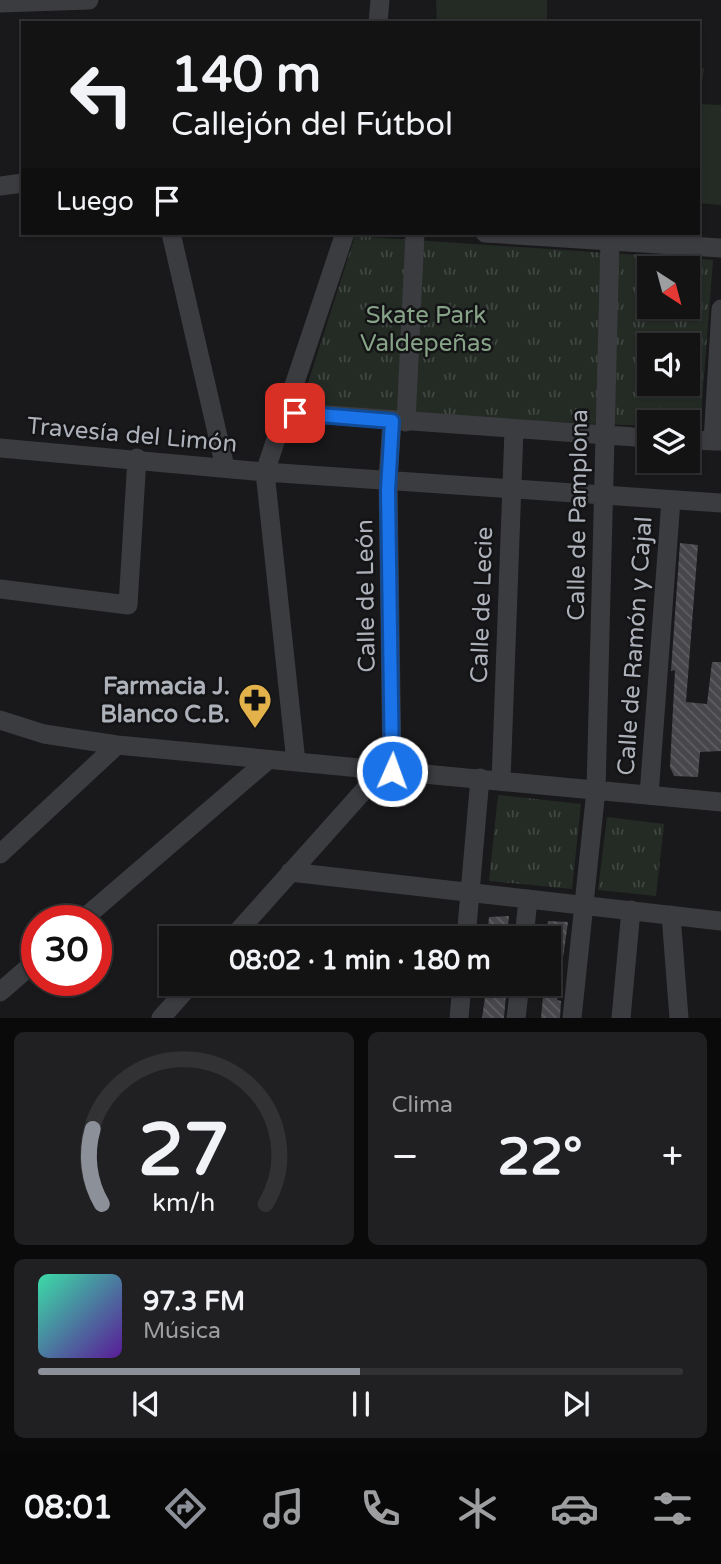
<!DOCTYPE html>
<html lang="es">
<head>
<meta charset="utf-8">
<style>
  :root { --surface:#131314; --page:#202022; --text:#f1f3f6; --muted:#9d9ea0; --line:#323234; --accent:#8c9099 }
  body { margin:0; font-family:"Varela Round",sans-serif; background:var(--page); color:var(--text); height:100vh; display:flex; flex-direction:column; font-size:26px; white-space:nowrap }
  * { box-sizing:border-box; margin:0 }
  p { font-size:23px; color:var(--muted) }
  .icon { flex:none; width:38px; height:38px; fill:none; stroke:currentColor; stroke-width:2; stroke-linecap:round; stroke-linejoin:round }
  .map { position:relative; height:1018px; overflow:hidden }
  .details { display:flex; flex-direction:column; gap:14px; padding:14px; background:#0a0a0b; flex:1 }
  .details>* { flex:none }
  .guide { position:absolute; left:21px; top:21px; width:679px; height:214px; border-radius:0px; box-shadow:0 2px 5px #0004,0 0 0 2px var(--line); background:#131314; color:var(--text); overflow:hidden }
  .needle { width:46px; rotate:144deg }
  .controls { position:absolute; left:637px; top:256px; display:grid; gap:14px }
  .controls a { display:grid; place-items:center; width:63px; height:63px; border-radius:0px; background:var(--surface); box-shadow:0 2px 5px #0004,0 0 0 2px var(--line); font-size:35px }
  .speed { position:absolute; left:21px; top:905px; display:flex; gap:14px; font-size:35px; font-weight:700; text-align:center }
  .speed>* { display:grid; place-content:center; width:91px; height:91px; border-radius:50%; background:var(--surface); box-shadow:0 2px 5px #0004,0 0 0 2px var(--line); line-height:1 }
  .speed .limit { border:10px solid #d22; background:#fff; color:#111 }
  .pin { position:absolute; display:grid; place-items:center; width:60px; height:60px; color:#fff; margin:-30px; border-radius:14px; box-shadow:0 4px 10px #0006 }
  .me { position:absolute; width:77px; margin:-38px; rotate:2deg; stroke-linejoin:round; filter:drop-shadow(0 0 5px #0008) }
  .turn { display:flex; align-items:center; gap:24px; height:147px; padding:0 35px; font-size:32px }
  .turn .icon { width:91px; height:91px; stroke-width:2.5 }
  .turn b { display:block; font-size:49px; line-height:60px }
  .then { display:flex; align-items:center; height:66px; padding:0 35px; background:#0003; gap:14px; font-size:26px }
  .big { font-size:52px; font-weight:700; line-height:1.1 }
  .details .widget { flex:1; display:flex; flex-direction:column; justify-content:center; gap:10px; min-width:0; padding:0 24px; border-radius:10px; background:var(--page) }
  .details .dial { align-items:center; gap:0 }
  .dial svg { height:182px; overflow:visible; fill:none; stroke:var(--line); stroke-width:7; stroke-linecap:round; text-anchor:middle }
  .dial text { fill:var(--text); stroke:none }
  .song { display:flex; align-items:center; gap:21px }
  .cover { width:84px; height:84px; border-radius:10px; background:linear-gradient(135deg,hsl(160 70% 55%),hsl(270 70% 35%)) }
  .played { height:7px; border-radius:4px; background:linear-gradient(90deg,var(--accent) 50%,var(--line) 50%) }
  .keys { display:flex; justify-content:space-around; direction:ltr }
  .heat { display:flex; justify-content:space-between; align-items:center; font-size:38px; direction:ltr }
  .details .tiles { flex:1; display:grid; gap:14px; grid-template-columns:1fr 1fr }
  .widget:last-child { grid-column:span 2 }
  .trip { position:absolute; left:159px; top:926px; width:402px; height:70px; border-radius:0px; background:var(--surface); box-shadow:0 2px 5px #0004,0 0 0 2px var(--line); font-weight:700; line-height:70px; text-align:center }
  .tab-bar { display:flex; height:112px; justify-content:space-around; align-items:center; background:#080808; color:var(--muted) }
  .tab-bar .icon { width:49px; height:49px }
  .tab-bar .on { color:var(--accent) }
  .tab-bar b { font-size:32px; color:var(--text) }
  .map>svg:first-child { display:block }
  .green { fill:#242b25 }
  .park { fill:url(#park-tufts); fill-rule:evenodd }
  .building { fill:url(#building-back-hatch) }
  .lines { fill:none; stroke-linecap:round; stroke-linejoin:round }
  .street { stroke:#3b3c40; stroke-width:19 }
  .route-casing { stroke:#114b97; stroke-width:18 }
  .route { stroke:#1a73e8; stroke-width:12 }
  .labels { text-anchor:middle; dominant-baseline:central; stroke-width:5; stroke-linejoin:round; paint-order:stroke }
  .park-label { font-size:24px; fill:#86a388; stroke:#141416 }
  .street-label { font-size:24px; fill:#adb1ba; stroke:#141416 }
  .poi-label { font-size:24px; font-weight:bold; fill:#adb1ba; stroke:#141416; text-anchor:end }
</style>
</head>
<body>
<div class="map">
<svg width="721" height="1018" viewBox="0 0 721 1018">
  <defs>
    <pattern id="park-tufts" width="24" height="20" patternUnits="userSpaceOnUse" patternTransform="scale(1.75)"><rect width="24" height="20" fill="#242b25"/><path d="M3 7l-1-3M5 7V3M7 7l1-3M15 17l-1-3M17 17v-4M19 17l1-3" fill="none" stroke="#414743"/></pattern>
    <pattern id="building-back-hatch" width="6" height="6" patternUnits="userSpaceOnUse" patternTransform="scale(1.75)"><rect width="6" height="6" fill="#47474b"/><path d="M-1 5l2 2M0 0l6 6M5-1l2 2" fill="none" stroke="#5f5f63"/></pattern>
  </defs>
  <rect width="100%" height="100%" fill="#19191b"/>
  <path class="green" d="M 436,0 L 547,0 L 547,20 L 574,23 L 437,23 Z
    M 704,68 L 699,104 L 721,105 L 721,205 L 698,203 L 698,69 Z"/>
  <path class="park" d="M 355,236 L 713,260 L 700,428 L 688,427 L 688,422 L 649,422 L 649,426 L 342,413 L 300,408 ZM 649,268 L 688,268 L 688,306 L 649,306 ZM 649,345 L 688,345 L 688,383 L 649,383 Z
    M 498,795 L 581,804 L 572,889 L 489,881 Z
    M 607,817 L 664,824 L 656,896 L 598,890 Z"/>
  <path class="building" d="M 680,543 L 698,545 L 686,702 L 707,704 L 712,662 L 721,662 L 721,751 L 700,752 L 698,777 L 674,776 L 670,767 L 675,670 L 671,671 Z
    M 509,916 L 507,938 L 487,938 L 489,917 Z
    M 548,921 L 568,922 L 557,1000 L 561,1001 L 560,1018 L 541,1018 L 543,997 L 536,997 L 538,984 L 550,984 L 550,938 L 545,938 Z
    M 487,984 L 502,984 L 501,995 L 506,995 L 504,1018 L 482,1018 Z"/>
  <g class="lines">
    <path class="street" d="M 0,3 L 89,0
      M 378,23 L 380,0
      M 0,186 L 23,183
      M 171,233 L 225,467
      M 485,233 L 721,248
      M 285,412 L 649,438
      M 406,422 L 415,233
      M 688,440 L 721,441
      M 713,441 L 721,309
      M 0,448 L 265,472 L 721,503
      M 0,589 L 128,605 L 137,458
      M 0,720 L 44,734 L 117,745 L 721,802
      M 296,762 L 265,472 L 345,233
      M 501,781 L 514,430
      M 649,795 L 671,500
      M 0,854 L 117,745
      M 290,872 L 721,921
      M 671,915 L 679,1018
      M 82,920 L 268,760
      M 232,938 L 367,787 L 392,771 L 388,479 L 392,421
      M 466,938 L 480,778
      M 524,938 L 528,899
      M 409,984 L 462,989
      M 0,992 L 37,960
      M 161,1018 L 191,984
      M 459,1018 L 462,984
      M 516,1018 L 520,984
      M 572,1018 L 596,790 L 610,241
      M 621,1018 L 631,910"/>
  </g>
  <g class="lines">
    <defs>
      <path id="route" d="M 295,413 L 392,421 L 388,490 L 392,771"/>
    </defs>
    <use href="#route" class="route-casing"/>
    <use href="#route" class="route"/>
  </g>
  <defs>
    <symbol id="pharmacy-pin" viewBox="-11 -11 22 30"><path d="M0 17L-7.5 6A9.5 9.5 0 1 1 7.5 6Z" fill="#e3b24a" stroke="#141416"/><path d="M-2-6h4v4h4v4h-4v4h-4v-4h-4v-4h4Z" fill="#111"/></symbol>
  </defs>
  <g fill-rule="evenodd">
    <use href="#pharmacy-pin" x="236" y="681" width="38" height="52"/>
  </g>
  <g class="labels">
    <g class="park-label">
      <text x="426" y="315">Skate Park<tspan x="426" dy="28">Valdepeñas</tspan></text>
    </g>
    <g class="street-label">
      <text transform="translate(132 435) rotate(5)">Travesía del Limón</text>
      <text transform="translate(578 515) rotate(-89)">Calle de Pamplona</text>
      <text transform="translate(366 596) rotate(-91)">Calle de León</text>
      <text transform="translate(482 605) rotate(-88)">Calle de Lecie</text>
      <text transform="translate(635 646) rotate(-86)">Calle de Ramón y Cajal</text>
    </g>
    <g class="poi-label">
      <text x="230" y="686">Farmacia J.<tspan x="230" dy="28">Blanco C.B.</tspan></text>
    </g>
  </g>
</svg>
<div class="controls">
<a><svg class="needle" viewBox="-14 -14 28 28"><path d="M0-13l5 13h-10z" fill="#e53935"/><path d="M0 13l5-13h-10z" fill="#9d9ea0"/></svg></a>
<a><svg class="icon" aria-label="sound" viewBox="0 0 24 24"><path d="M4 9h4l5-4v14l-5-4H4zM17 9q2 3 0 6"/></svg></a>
<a><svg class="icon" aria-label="layers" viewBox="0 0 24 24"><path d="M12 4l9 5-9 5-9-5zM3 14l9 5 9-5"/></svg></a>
</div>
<div class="speed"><div class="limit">30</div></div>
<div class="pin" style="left:295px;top:413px;background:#d93025"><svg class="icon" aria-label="arrive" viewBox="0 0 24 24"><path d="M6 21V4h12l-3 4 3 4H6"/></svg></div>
<svg class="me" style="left:392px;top:771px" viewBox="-20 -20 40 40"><circle r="17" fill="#1a73e8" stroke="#fff" stroke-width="3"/><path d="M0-11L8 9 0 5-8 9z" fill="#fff"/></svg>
<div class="trip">08:02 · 1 min · 180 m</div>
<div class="guide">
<div class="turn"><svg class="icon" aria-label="left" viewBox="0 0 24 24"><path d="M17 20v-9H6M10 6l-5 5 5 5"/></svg><div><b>140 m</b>Callejón del Fútbol</div></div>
<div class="then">Luego<svg class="icon" aria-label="arrive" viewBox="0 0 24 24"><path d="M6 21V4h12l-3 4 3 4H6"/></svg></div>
</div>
</div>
<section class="details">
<div class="tiles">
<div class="widget dial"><svg viewBox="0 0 100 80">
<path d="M14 69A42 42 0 1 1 86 69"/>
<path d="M14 69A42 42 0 0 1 10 36" stroke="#8c9099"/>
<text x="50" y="56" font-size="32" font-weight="700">27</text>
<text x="50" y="72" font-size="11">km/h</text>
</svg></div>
<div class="widget"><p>Clima</p>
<div class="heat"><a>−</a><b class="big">22°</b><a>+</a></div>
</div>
<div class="widget">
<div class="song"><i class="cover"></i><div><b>97.3 FM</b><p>Música</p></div></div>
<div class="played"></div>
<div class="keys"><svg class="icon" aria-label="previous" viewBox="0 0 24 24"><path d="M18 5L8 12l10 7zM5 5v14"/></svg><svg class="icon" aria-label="pause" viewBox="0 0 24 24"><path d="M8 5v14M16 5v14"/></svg><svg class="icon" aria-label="next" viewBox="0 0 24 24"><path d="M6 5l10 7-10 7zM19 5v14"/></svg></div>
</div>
</div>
</section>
<nav class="tab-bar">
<b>08:01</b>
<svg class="icon on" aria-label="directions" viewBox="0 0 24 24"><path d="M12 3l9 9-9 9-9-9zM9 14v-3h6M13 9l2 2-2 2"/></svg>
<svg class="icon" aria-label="music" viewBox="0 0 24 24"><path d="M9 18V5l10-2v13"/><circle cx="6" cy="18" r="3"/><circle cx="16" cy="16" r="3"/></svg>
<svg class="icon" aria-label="phone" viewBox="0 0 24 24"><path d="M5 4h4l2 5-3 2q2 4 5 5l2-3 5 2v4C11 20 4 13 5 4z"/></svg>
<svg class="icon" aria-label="climate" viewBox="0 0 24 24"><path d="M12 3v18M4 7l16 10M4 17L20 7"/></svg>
<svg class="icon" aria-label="car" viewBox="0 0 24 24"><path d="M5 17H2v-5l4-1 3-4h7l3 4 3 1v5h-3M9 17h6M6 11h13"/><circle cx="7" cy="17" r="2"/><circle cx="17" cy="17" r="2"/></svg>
<svg class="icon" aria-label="filters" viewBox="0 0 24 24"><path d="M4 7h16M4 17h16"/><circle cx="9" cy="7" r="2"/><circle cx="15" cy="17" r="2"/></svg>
</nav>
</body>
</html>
